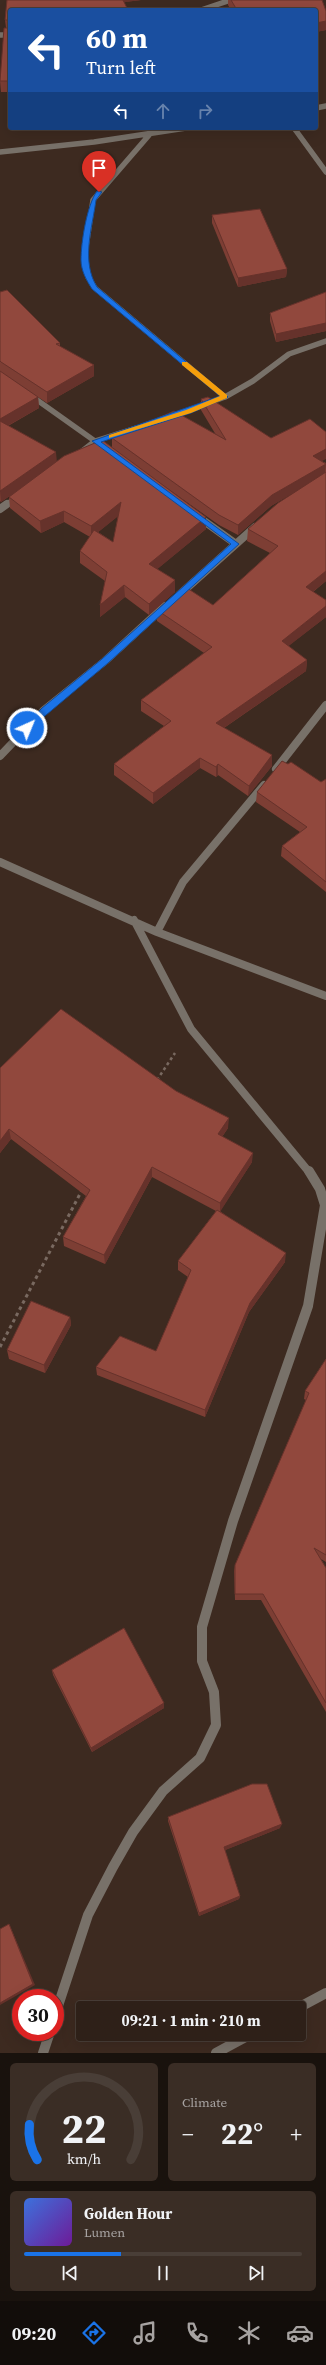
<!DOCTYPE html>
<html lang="en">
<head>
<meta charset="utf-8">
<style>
  :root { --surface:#2e2018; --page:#3a2d25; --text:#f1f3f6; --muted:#a7a3a2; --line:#493e37; --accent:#1a73e8 }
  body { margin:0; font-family:"Source Serif 4",serif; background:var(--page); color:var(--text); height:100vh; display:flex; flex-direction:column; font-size:15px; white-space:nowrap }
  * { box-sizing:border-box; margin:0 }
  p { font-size:13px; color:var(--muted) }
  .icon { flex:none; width:22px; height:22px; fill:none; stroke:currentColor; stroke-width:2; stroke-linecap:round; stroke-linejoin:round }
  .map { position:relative; height:2053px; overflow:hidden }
  .panel { display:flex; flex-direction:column; gap:10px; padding:10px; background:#19120d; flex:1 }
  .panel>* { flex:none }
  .top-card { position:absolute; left:8px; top:8px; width:310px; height:122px; border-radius:4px; box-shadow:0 4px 16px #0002,0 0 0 1px var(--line); background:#1a4fa0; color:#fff; overflow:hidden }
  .speed { position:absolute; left:12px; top:1989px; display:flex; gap:8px; font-size:20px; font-weight:700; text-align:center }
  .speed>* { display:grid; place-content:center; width:52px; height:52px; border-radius:50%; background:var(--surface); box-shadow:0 4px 16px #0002,0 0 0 1px var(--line); line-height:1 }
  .speed .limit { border:6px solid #d22; background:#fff; color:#111 }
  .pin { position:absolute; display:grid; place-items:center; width:34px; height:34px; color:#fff; margin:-41px -17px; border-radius:50% 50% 50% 0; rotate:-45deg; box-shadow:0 0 4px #0007 }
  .pin .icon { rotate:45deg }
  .me { position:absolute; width:44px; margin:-22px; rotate:44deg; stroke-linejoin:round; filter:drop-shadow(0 0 3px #0008) }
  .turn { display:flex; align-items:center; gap:14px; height:84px; padding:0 12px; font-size:18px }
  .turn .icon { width:52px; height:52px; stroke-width:2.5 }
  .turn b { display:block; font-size:28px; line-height:34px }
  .lanes { display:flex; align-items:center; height:38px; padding:0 12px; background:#0003; justify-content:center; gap:20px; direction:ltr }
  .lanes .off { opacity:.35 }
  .big { font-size:30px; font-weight:700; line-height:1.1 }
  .panel .widget { flex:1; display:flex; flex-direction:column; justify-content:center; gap:6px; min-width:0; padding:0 14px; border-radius:6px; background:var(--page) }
  .panel .dial { align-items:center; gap:0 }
  .dial svg { height:104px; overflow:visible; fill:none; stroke:var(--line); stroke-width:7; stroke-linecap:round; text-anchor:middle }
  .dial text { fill:var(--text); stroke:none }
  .song { display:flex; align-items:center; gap:12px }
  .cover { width:48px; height:48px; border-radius:6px; background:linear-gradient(135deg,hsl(220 70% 55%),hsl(280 70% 35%)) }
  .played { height:4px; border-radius:2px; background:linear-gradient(90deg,var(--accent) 35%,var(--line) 35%) }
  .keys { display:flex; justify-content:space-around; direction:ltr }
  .heat { display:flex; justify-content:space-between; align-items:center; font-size:22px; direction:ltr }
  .panel .tiles { flex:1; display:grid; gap:10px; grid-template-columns:1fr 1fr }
  .widget:last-child { grid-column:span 2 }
  .trip { position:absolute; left:76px; top:2001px; width:230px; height:40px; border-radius:4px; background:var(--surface); box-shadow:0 4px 16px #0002,0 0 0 1px var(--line); font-weight:700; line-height:40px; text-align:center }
  .dock { display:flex; height:64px; justify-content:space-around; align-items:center; background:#120d0a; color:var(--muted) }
  .dock .icon { width:28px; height:28px }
  .dock .on { color:var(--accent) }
  .dock b { font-size:18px; color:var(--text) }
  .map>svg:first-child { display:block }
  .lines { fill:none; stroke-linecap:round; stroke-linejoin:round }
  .path-far1 { stroke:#796960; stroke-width:2.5; stroke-dasharray:3 3; stroke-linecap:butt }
  .path { stroke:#796960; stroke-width:3; stroke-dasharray:3.5 3.5; stroke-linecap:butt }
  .minor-far2 { stroke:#787169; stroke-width:5.5 }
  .minor-far1 { stroke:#787169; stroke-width:8 }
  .minor { stroke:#787169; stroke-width:10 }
  .wall { fill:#7d3e34; fill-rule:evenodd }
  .shaded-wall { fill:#66322b }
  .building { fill:#91483d; stroke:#66322b }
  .route { fill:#1a73e8; stroke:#114b97 }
  .slow { fill:#f59e0b }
</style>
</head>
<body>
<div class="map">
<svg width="326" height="2053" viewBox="0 0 326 2053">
  <rect width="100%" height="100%" fill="#3d2a20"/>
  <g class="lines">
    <path class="path-far1" d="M 157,1080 L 175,1053"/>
    <path class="path" d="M 0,1347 L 82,1190"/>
    <path class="minor-far2" d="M 201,10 L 231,0
      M 0,35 L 10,35
      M 316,108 L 326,106
      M 294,128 L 326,172
      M 150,134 L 93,200 L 84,261 L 88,277 L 95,288 L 225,397
      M 0,152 L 94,142 L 186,128
      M 30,395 L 99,444
      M 170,417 L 225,397 L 253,381 L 289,354 L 326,341
      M 81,452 L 95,441 L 136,428
      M 6,505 L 17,497"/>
    <path class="minor-far1" d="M 0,509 L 7,504
      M 197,516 L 236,544
      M 179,595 L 255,527
      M 0,756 L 44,710 L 105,661 L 165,606
      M 276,769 L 326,705
      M 0,862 L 157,932 L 326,996
      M 134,920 L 191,1029 L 309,1172
      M 157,932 L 183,882 L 264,785"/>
    <path class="minor" d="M 298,2008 L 326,1993
      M 55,2015 L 88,1915 L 113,1867 L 133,1832 L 163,1791 L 200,1758 L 216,1725 L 214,1692 L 202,1661 L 202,1627 L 233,1521 L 308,1306 L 325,1205 L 320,1189 L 309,1171
      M 43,2053 L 50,2032
      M 216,2053 L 251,2034"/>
  </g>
  <path class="wall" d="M 7,0 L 141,0 L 124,2 L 10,10 L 10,92 L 1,92 L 0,81 L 6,28 L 5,20 Z
    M 228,0 L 322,0 L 326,11 L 326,30 L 316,32 L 316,10 L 231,10 L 228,5 Z
    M 212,215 L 287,269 L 286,277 L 238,287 L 212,223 Z
    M 0,292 L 60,343 L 60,346 L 94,376 L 47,403 L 38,397 L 39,408 L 8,426 L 57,462 L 112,447 L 112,438 L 216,435 L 201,410 L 201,399 L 271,438 L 326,463 L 326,581 L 313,592 L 326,600 L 326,617 L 288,646 L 307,660 L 306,671 L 224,728 L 272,755 L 272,766 L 248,796 L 218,775 L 216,777 L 200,768 L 153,804 L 114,775 L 114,764 L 164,726 L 141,711 L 141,700 L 204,653 L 157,621 L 157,610 L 213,605 L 270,553 L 247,541 L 248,529 L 303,487 L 271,506 L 238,535 L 219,525 L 147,474 L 206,529 L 157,569 L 175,580 L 175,592 L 149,615 L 125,597 L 100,617 L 105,581 L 80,563 L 80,551 L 90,537 L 64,522 L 41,533 L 10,508 L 9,497 L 20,489 L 1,502 L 0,501 ZM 118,516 L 113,542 L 98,532 Z
    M 326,292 L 326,331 L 276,342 L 270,321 L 270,313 Z
    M 326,779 L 326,892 L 281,856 L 282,846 L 300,832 L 256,802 L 257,792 L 321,782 Z
    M 0,1068 L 228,1128 L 222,1137 L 252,1162 L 220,1211 L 285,1262 L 249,1312 L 205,1417 L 97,1375 L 96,1367 L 156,1351 L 188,1277 L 178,1270 L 178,1261 L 216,1211 L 152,1177 L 105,1264 L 64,1246 L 63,1237 L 86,1196 L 11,1139 L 0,1153 Z
    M 70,1317 L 71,1325 L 45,1373 L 9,1359 L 7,1350 Z
    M 326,1359 L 326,1562 L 321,1559 L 326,1568 L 326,1712 L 261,1600 L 235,1600 L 234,1571 L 235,1565 L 306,1400 L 304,1399 L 305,1391 Z
    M 52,1670 L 164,1708 L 92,1752 L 53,1675 Z
    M 168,1817 L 280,1828 L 225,1850 L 240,1896 L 239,1899 L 199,1916 L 168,1821 Z"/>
  <path class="shaded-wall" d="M 119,0 L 141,0 L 119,3 Z
    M 326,21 L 326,30 L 316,32 L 316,23 Z
    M 287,269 L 286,277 L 238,287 L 238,278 Z
    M 326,323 L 326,331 L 276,342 L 276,334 Z
    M 94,365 L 94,376 L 47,403 L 47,392 Z
    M 38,397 L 39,408 L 0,430 L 0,419 Z
    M 326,449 L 326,459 L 312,466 L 313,456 Z
    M 56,452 L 57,463 L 1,502 L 0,491 Z
    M 326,464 L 325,474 L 271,506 L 238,535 L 238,525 L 272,495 Z
    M 121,502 L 122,513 L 91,538 L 91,526 Z
    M 64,511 L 64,522 L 41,533 L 40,521 Z
    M 206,517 L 206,529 L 149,576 L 149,564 Z
    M 326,571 L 326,581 L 305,598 L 306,587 Z
    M 175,580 L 175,592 L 149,615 L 149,604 Z
    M 124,585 L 125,597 L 100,617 L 100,605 Z
    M 326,606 L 326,617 L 281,652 L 282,641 Z
    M 307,660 L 306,671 L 215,734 L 216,723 Z
    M 272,755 L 272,766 L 248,796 L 249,786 Z
    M 200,758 L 200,768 L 153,804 L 153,793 Z
    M 218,764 L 218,775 L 216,777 L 216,767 Z
    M 229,1118 L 228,1128 L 217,1144 L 218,1134 Z
    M 9,1129 L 11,1139 L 0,1153 L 0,1141 Z
    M 253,1153 L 252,1162 L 220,1212 L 220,1203 Z
    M 152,1167 L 152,1177 L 105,1264 L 104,1255 Z
    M 286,1253 L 285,1262 L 249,1312 L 205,1417 L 205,1410 L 250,1303 Z
    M 70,1317 L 71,1325 L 45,1373 L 44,1365 Z
    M 164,1703 L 164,1708 L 92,1752 L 91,1748 Z
    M 282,1824 L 280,1828 L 223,1851 L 224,1847 Z
    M 240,1896 L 239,1899 L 199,1916 L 199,1913 Z
    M 9,1924 L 10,1926 L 35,1985 L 0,2005 Z"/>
  <path class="building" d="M 7,0 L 123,0 L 128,10 L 10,10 L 10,20 L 5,20 Z
    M 231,0 L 322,0 L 326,11 L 326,21 L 316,23 L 316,10 L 237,10 Z
    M 4,28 L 10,28 L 10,81 L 0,81 Z
    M 260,209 L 287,269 L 238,278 L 212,215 Z
    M 7,290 L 60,343 L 56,344 L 94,365 L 47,392 L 1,362 L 0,361 L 0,292 Z
    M 326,292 L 326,323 L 276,334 L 270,313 Z
    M 0,371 L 38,397 L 0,419 Z
    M 208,397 L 271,438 L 310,419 L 326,432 L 326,449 L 313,456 L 326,464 L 272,495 L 238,525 L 219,515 L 112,438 L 174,411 L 226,440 L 201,399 Z
    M 0,421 L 56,452 L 0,491 Z
    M 102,440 L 206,517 L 149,564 L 175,580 L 149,604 L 124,585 L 100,605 L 107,572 L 80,551 L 94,530 L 113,542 L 121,502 L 91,526 L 64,511 L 40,521 L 9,497 L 64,456 Z
    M 326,472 L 326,571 L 306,587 L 326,600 L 326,606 L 282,641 L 307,660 L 216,723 L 272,755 L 249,786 L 218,764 L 216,767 L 200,758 L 153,793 L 114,764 L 171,721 L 141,700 L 212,647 L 157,610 L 184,586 L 213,605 L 278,546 L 248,529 L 278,503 Z
    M 282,761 L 288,764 L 291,762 L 321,782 L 326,779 L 326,882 L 282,846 L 307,827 L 257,792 Z
    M 61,1009 L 176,1091 L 229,1118 L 218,1134 L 253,1153 L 220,1203 L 152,1167 L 104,1255 L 63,1237 L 90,1190 L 9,1129 L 0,1141 L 0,1068 Z
    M 217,1210 L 286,1253 L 250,1303 L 205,1410 L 96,1367 L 120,1336 L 156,1351 L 191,1270 L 178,1261 Z
    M 31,1301 L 70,1317 L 44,1365 L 7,1350 Z
    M 326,1359 L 326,1555 L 314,1548 L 326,1568 L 326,1703 L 263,1594 L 235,1594 L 235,1565 L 309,1393 L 305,1391 Z
    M 124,1628 L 164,1703 L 91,1748 L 52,1670 Z
    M 252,1784 L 267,1784 L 282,1824 L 224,1847 L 240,1896 L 199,1913 L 168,1817 Z
    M 9,1924 L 33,1984 L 0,2003 L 0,1929 Z"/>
  <path class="route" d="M 97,191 L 102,192 L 96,200 C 92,229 81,261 97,287 L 228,397 L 191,413 L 101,442 L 239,544 L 108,663 L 27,731 L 23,728 L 24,726 L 42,708 L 102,659 L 231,544 L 92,441 L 220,396 L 92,289 C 87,281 81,271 81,260 C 81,242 87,205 97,191 Z"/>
  <path class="slow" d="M 182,362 L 187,362 L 227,395 L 227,398 L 191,413 L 109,438 L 109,435 L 186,410 L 220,396 L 182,365 Z"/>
</svg>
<div class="speed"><div class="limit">30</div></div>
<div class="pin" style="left:99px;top:192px;background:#d93025"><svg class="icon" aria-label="arrive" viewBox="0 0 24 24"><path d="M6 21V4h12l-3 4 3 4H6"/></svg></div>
<svg class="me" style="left:27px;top:728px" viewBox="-20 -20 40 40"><circle r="17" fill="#1a73e8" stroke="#fff" stroke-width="3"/><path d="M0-11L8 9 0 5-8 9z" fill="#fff"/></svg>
<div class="trip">09:21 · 1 min · 210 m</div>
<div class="top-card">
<div class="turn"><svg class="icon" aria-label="left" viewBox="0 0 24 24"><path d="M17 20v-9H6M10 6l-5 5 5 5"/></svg><div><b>60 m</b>Turn left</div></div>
<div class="lanes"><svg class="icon" aria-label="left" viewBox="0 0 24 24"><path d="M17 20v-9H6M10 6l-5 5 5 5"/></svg><svg class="icon off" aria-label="ahead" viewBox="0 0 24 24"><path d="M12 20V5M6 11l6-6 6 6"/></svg><svg class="icon off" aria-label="right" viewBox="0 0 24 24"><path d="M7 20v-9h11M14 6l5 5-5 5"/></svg></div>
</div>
</div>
<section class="panel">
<div class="tiles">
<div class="widget dial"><svg viewBox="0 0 100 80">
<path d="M14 69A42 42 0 1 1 86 69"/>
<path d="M14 69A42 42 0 0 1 8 42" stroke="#1a73e8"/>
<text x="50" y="56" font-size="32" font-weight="700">22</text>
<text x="50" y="72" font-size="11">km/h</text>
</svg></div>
<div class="widget"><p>Climate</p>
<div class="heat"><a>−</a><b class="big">22°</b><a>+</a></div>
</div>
<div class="widget">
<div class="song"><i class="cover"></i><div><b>Golden Hour</b><p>Lumen</p></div></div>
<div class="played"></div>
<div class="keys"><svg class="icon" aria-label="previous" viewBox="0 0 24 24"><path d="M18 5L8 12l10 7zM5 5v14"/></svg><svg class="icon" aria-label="pause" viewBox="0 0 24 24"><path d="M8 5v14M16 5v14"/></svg><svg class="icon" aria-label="next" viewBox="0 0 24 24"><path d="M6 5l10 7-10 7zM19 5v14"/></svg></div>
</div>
</div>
</section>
<nav class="dock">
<b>09:20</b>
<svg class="icon on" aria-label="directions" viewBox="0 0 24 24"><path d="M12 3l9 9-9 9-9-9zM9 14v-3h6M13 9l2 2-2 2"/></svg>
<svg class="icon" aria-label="music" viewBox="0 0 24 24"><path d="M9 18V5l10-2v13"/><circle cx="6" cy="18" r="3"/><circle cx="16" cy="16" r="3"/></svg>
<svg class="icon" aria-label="phone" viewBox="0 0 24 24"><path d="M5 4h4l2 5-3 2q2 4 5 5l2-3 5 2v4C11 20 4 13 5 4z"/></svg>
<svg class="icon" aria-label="climate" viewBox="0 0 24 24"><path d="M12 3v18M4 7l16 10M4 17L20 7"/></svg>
<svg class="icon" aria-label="car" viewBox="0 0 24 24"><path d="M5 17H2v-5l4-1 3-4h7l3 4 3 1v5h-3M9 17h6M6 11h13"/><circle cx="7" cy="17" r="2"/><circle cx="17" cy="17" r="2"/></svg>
</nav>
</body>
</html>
